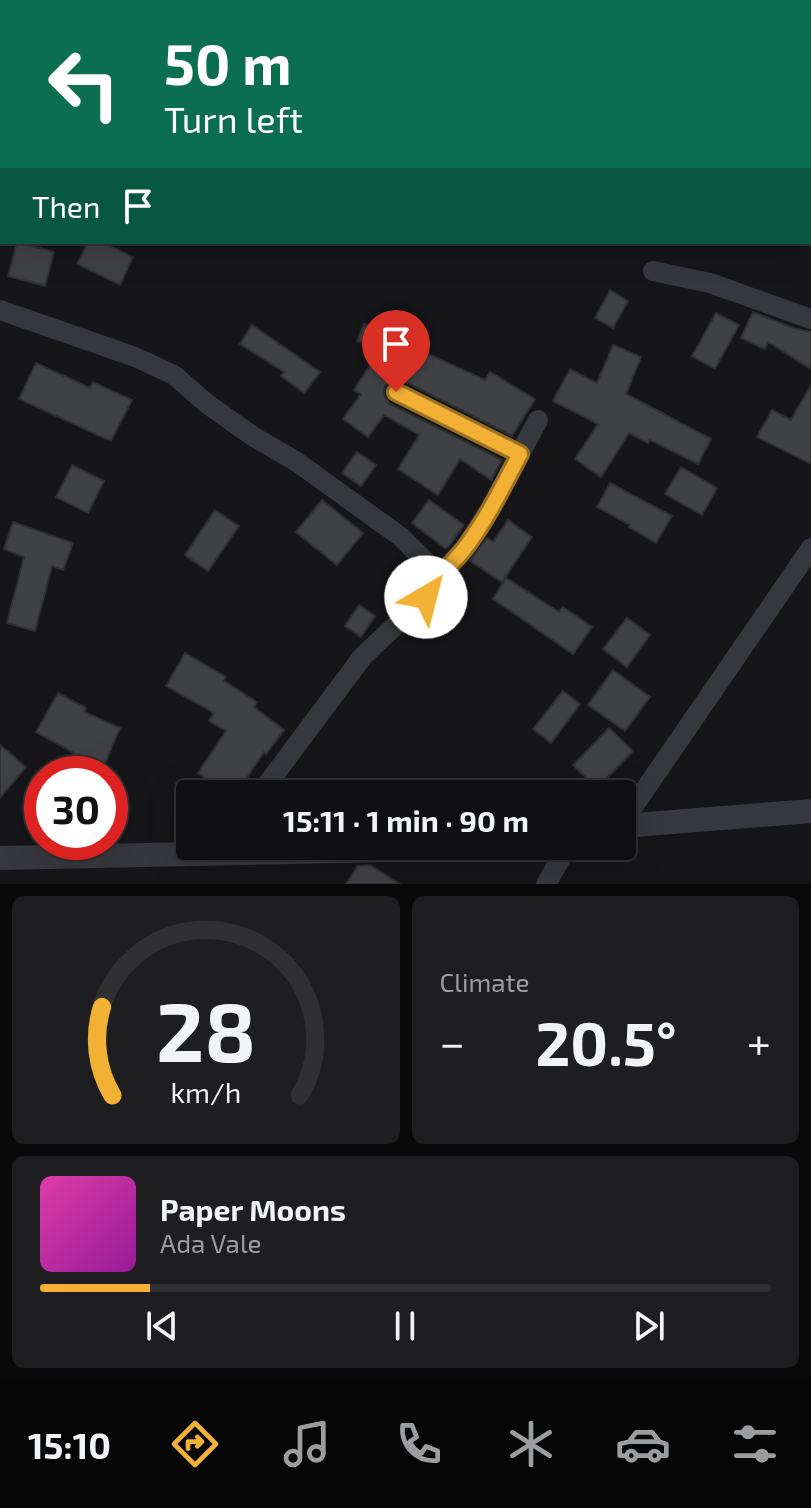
<!DOCTYPE html>
<html lang="en">
<head>
<meta charset="utf-8">
<style>
  :root { --surface:#101012; --page:#1e1e20; --text:#f1f3f6; --muted:#9c9d9f; --line:#303032; --accent:#f2b134 }
  body { margin:0; font-family:"Exo 2",sans-serif; background:var(--page); color:var(--text); height:100vh; display:flex; flex-direction:column; font-size:30px; white-space:nowrap }
  * { box-sizing:border-box; margin:0 }
  p { font-size:26px; color:var(--muted) }
  .icon { flex:none; width:44px; height:44px; fill:none; stroke:currentColor; stroke-width:2; stroke-linecap:round; stroke-linejoin:round }
  .map { position:relative; height:884px; overflow:hidden }
  .details { display:flex; flex-direction:column; gap:12px; padding:12px; background:#09090a; flex:1 }
  .details>* { flex:none }
  .guide { position:absolute; left:0px; top:0px; width:812px; height:244px; box-shadow:0 8px 32px #0002,0 0 0 2px var(--line); background:#0b6e4f; color:#fff; overflow:hidden }
  .speed { position:absolute; left:24px; top:756px; display:flex; gap:16px; font-size:40px; font-weight:700; text-align:center }
  .speed>* { display:grid; place-content:center; width:104px; height:104px; border-radius:50%; background:var(--surface); box-shadow:0 8px 32px #0002,0 0 0 2px var(--line); line-height:1 }
  .speed .limit { border:12px solid #d22; background:#fff; color:#111 }
  .pin { position:absolute; display:grid; place-items:center; width:68px; height:68px; color:#fff; margin:-82px -34px; border-radius:50% 50% 50% 0; rotate:-45deg; box-shadow:0 0 8px #0007 }
  .pin .icon { rotate:45deg }
  .me { position:absolute; width:88px; margin:-44px; rotate:37deg; stroke-linejoin:round; filter:drop-shadow(0 0 6px #0008) }
  .turn { display:flex; align-items:center; gap:28px; height:168px; padding:0 32px; font-size:36px }
  .turn .icon { width:104px; height:104px; stroke-width:2.5 }
  .turn b { display:block; font-size:56px; line-height:68px }
  .then { display:flex; align-items:center; height:76px; padding:0 32px; background:#0003; gap:16px; font-size:30px }
  .big { font-size:60px; font-weight:700; line-height:1.1 }
  .details .widget { flex:1; display:flex; flex-direction:column; justify-content:center; gap:12px; min-width:0; padding:0 28px; border-radius:12px; background:var(--page) }
  .details .dial { align-items:center; gap:0 }
  .dial svg { height:208px; overflow:visible; fill:none; stroke:var(--line); stroke-width:7; stroke-linecap:round; text-anchor:middle }
  .dial text { fill:var(--text); stroke:none }
  .song { display:flex; align-items:center; gap:24px }
  .cover { width:96px; height:96px; border-radius:12px; background:linear-gradient(135deg,hsl(320 70% 55%),hsl(300 70% 35%)) }
  .played { height:8px; border-radius:4px; background:linear-gradient(90deg,var(--accent) 15%,var(--line) 15%) }
  .keys { display:flex; justify-content:space-around; direction:ltr }
  .heat { display:flex; justify-content:space-between; align-items:center; font-size:44px; direction:ltr }
  .details .tiles { flex:1; display:grid; gap:12px; grid-template-columns:1fr 1fr }
  .widget:last-child { grid-column:span 2 }
  .trip { position:absolute; left:176px; top:780px; width:460px; height:80px; border-radius:8px; background:var(--surface); box-shadow:0 8px 32px #0002,0 0 0 2px var(--line); font-weight:700; line-height:80px; text-align:center }
  .menu { display:flex; height:128px; justify-content:space-around; align-items:center; background:#060607; color:var(--muted) }
  .menu .icon { width:56px; height:56px }
  .menu .selected { color:var(--accent) }
  .menu b { font-size:36px; color:var(--text) }
  .map>svg:first-child { display:block }
  .building { fill:#404145; stroke:#303034; stroke-width:2 }
  .lines { fill:none; stroke-linecap:round; stroke-linejoin:round }
  .minor { stroke:#37383d; stroke-width:20 }
  .tertiary { stroke:#37383d; stroke-width:24 }
  .route-casing { stroke:#9d7322; stroke-width:20 }
  .route { stroke:#f2b134; stroke-width:14 }
</style>
</head>
<body>
<div class="map">
<svg width="811" height="884" viewBox="0 0 811 884">
  <rect width="100%" height="100%" fill="#161618"/>
  <path class="building" d="M 17,242 L 54,252 L 45,286 L 8,276 Z
    M 88,242 L 102,242 L 133,257 L 120,285 L 77,264 Z
    M 610,290 L 628,301 L 613,328 L 595,318 Z
    M 753,312 L 793,328 L 811,332 L 811,369 L 768,342 L 765,349 L 741,338 Z
    M 716,313 L 739,325 L 715,369 L 692,356 Z
    M 364,324 L 384,332 L 377,349 L 357,341 Z
    M 252,325 L 320,372 L 304,393 L 281,376 L 284,372 L 240,344 Z
    M 389,336 L 485,380 L 490,372 L 535,399 L 512,436 L 402,380 L 394,379 L 385,386 L 383,394 L 390,404 L 502,460 L 491,480 L 460,459 L 438,495 L 398,469 L 419,435 L 384,415 L 368,437 L 343,419 L 361,394 L 354,390 Z
    M 613,345 L 641,357 L 626,394 L 711,439 L 698,464 L 650,440 L 648,443 L 629,433 L 601,477 L 575,459 L 598,424 L 553,401 L 570,369 L 597,383 Z
    M 36,363 L 90,388 L 93,382 L 132,400 L 111,441 L 19,399 Z
    M 811,385 L 811,464 L 757,437 L 772,410 L 791,420 Z
    M 357,452 L 376,465 L 361,486 L 342,473 Z
    M 72,465 L 104,481 L 88,513 L 56,497 Z
    M 681,467 L 717,488 L 702,515 L 665,494 Z
    M 610,483 L 672,516 L 656,543 L 629,527 L 630,525 L 597,507 Z
    M 322,500 L 363,533 L 337,565 L 296,532 Z
    M 429,500 L 464,525 L 448,547 L 445,548 L 412,523 Z
    M 215,510 L 239,526 L 208,571 L 185,555 Z
    M 508,520 L 532,537 L 502,582 L 470,561 L 487,538 L 493,542 Z
    M 13,522 L 73,543 L 63,570 L 52,566 L 35,631 L 7,623 L 24,557 L 4,549 Z
    M 506,578 L 559,612 L 563,607 L 592,627 L 573,654 L 493,599 Z
    M 359,605 L 375,616 L 361,637 L 345,626 Z
    M 627,618 L 650,635 L 627,667 L 603,649 Z
    M 185,653 L 226,677 L 224,681 L 257,702 L 254,707 L 284,730 L 266,754 L 264,752 L 236,794 L 229,794 L 198,773 L 226,731 L 209,721 L 214,713 L 166,686 Z
    M 613,670 L 650,697 L 625,731 L 588,705 Z
    M 563,691 L 580,704 L 551,743 L 533,729 Z
    M 58,693 L 86,708 L 84,712 L 120,728 L 103,768 L 73,756 L 74,753 L 36,732 Z
    M 609,728 L 633,751 L 597,788 L 573,765 Z
    M 0,745 L 26,767 L 0,798 Z
    M 370,865 L 400,884 L 346,884 L 358,866 Z"/>
  <g class="lines">
    <path class="minor" d="M 653,271 L 710,283 L 811,319
      M 0,310 L 135,357 L 174,375 L 206,403 L 254,437 L 297,462 L 401,537 L 426,562 L 431,573 L 431,585 L 426,597 L 363,656 L 260,794
      M 396,392 L 520,454
      M 431,585 L 465,548 L 491,508 L 538,420
      M 622,823 L 811,548
      M 546,884 L 568,846"/>
    <path class="tertiary" d="M 622,826 L 811,811
      M 0,858 L 436,849 L 459,846"/>
  </g>
  <g class="lines">
    <defs>
      <path id="route" d="M 396,392 L 520,454 C 503,486 487,519 465,548 C 452,565 435,577 426,597"/>
    </defs>
    <use href="#route" class="route-casing"/>
    <use href="#route" class="route"/>
  </g>
</svg>
<div class="speed"><div class="limit">30</div></div>
<div class="pin" style="left:396px;top:392px;background:#d93025"><svg class="icon" aria-label="arrive" viewBox="0 0 24 24"><path d="M6 21V4h12l-3 4 3 4H6"/></svg></div>
<svg class="me" style="left:426px;top:597px" viewBox="-20 -20 40 40"><circle r="19" fill="#fff"/><path d="M0-13L10 11 0 6-10 11z" fill="#f2b134"/></svg>
<div class="trip">15:11 · 1 min · 90 m</div>
<div class="guide">
<div class="turn"><svg class="icon" aria-label="left" viewBox="0 0 24 24"><path d="M17 20v-9H6M10 6l-5 5 5 5"/></svg><div><b>50 m</b>Turn left</div></div>
<div class="then">Then<svg class="icon" aria-label="arrive" viewBox="0 0 24 24"><path d="M6 21V4h12l-3 4 3 4H6"/></svg></div>
</div>
</div>
<section class="details">
<div class="tiles">
<div class="widget dial"><svg viewBox="0 0 100 80">
<path d="M14 69A42 42 0 1 1 86 69"/>
<path d="M14 69A42 42 0 0 1 10 35" stroke="#f2b134"/>
<text x="50" y="56" font-size="32" font-weight="700">28</text>
<text x="50" y="72" font-size="11">km/h</text>
</svg></div>
<div class="widget"><p>Climate</p>
<div class="heat"><a>−</a><b class="big">20.5°</b><a>+</a></div>
</div>
<div class="widget">
<div class="song"><i class="cover"></i><div><b>Paper Moons</b><p>Ada Vale</p></div></div>
<div class="played"></div>
<div class="keys"><svg class="icon" aria-label="previous" viewBox="0 0 24 24"><path d="M18 5L8 12l10 7zM5 5v14"/></svg><svg class="icon" aria-label="pause" viewBox="0 0 24 24"><path d="M8 5v14M16 5v14"/></svg><svg class="icon" aria-label="next" viewBox="0 0 24 24"><path d="M6 5l10 7-10 7zM19 5v14"/></svg></div>
</div>
</div>
</section>
<nav class="menu">
<b>15:10</b>
<svg class="icon selected" aria-label="directions" viewBox="0 0 24 24"><path d="M12 3l9 9-9 9-9-9zM9 14v-3h6M13 9l2 2-2 2"/></svg>
<svg class="icon" aria-label="music" viewBox="0 0 24 24"><path d="M9 18V5l10-2v13"/><circle cx="6" cy="18" r="3"/><circle cx="16" cy="16" r="3"/></svg>
<svg class="icon" aria-label="phone" viewBox="0 0 24 24"><path d="M5 4h4l2 5-3 2q2 4 5 5l2-3 5 2v4C11 20 4 13 5 4z"/></svg>
<svg class="icon" aria-label="climate" viewBox="0 0 24 24"><path d="M12 3v18M4 7l16 10M4 17L20 7"/></svg>
<svg class="icon" aria-label="car" viewBox="0 0 24 24"><path d="M5 17H2v-5l4-1 3-4h7l3 4 3 1v5h-3M9 17h6M6 11h13"/><circle cx="7" cy="17" r="2"/><circle cx="17" cy="17" r="2"/></svg>
<svg class="icon" aria-label="filters" viewBox="0 0 24 24"><path d="M4 7h16M4 17h16"/><circle cx="9" cy="7" r="2"/><circle cx="15" cy="17" r="2"/></svg>
</nav>
</body>
</html>
